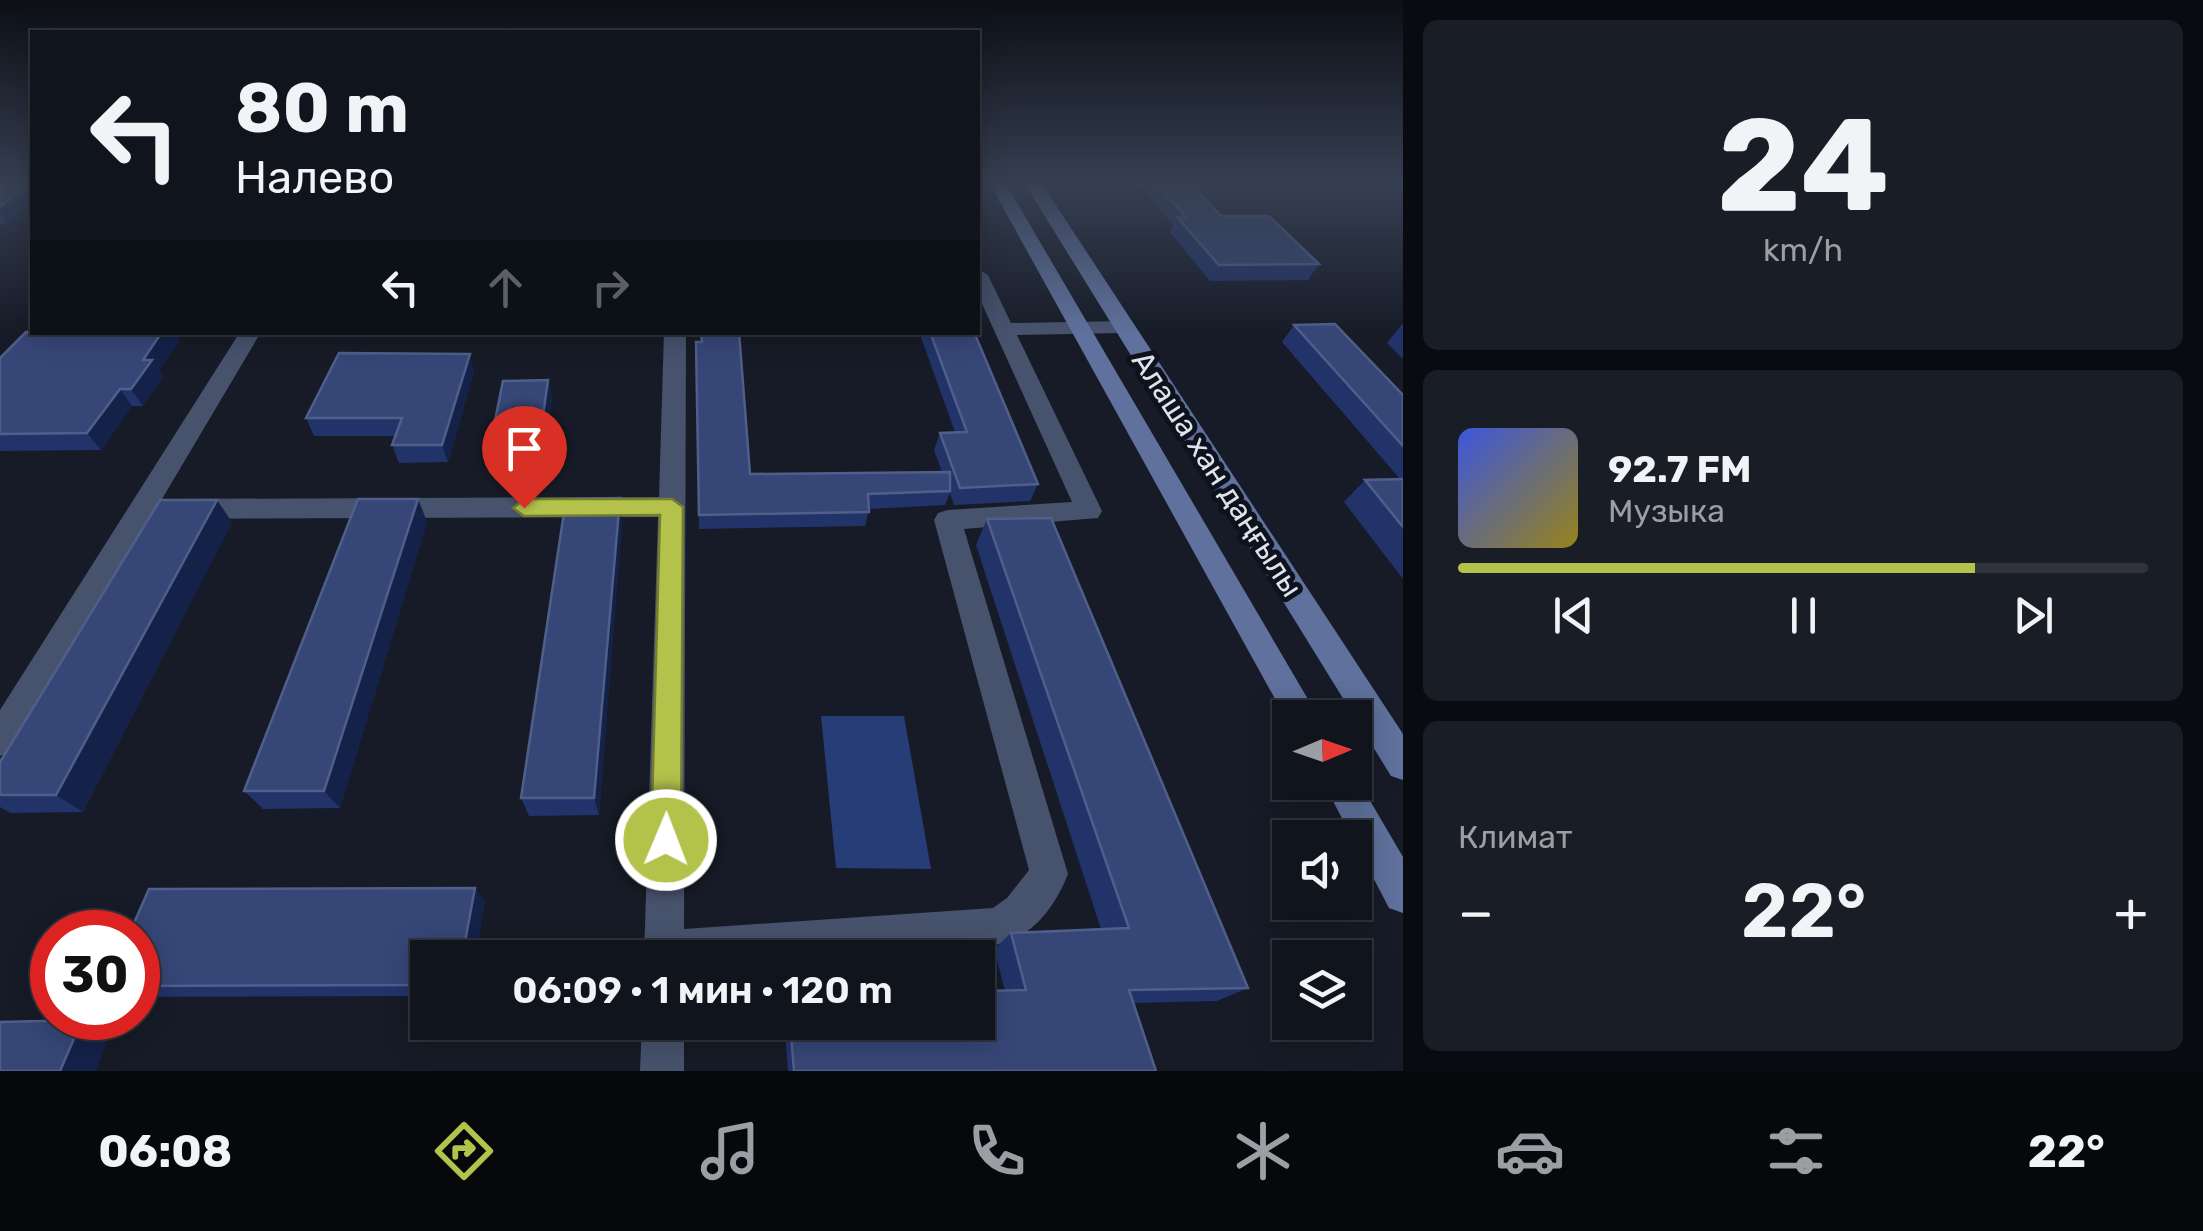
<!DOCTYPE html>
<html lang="ru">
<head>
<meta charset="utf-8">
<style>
  :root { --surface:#10141d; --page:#191d26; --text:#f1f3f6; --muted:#9c9ea4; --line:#30333b; --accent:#b3c24b }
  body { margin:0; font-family:Rubik,sans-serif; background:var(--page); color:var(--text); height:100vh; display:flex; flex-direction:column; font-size:38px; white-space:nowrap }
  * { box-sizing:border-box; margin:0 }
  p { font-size:32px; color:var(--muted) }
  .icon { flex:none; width:55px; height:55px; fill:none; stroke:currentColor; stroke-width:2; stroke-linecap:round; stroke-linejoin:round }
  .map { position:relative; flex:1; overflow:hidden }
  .side { display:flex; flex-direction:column; gap:20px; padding:20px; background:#090b10; width:800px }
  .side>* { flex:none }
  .banner { position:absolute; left:30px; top:30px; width:950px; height:305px; border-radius:0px; box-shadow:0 5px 25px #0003,0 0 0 2px var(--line); background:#10141d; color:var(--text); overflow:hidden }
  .needle { width:65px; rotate:88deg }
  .tools { position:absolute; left:1272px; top:700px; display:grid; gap:20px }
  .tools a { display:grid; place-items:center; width:100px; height:100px; border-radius:0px; background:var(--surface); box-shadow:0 5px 25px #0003,0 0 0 2px var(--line); font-size:50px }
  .speed { position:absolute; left:30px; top:910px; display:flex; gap:20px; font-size:50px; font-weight:700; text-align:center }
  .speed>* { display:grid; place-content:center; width:130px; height:130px; border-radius:50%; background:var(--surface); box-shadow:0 5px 25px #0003,0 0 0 2px var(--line); line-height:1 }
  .speed .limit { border:15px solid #d22; background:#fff; color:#111 }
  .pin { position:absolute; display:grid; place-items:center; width:85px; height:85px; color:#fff; margin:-102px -42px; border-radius:50% 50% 50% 0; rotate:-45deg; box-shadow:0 0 10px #0007 }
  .pin .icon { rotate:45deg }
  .me { position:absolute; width:110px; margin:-55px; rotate:1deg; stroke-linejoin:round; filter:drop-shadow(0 0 8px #0008) }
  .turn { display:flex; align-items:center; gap:35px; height:210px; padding:0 40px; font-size:45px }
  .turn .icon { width:130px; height:130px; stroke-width:2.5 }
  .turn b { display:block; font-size:70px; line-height:85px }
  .lanes { display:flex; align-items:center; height:95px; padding:0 40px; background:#0003; justify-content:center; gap:50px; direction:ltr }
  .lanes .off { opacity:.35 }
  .big { font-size:75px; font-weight:600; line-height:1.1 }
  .side .card { flex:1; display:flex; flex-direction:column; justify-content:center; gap:15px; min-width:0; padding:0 35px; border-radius:15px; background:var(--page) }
  .side .dial { align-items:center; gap:0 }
  .dial b { font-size:130px; line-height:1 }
  .song { display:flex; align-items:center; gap:30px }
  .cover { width:120px; height:120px; border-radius:15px; background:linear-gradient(135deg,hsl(230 70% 55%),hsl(50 70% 35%)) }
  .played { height:10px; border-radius:5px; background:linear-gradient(90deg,var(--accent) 75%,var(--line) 75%) }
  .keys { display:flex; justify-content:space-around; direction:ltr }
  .heat { display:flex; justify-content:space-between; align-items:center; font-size:55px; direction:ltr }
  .trip { position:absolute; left:410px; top:940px; width:585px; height:100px; border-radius:0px; background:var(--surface); box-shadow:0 5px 25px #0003,0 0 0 2px var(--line); font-weight:600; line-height:100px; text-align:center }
  .tab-bar { display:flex; height:160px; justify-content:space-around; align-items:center; background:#06080c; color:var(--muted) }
  .tab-bar .icon { width:70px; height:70px }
  .tab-bar .on { color:var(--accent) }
  .tab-bar b { font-size:45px; color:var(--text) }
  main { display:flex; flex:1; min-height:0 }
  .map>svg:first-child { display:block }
  .green { fill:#273d78 }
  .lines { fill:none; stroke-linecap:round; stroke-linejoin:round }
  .minor { fill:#47526d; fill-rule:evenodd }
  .secondary { fill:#5f719c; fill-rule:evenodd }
  .wall { fill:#213369 }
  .shaded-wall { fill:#142249 }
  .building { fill:#364677; stroke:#505f89; stroke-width:2.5 }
  .route { fill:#b3c24b; stroke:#747e31; stroke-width:2.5 }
  .labels { text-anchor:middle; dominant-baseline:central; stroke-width:10; stroke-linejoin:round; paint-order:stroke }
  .street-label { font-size:30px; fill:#dfe3ec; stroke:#0d121d }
</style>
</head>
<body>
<main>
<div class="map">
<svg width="1403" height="1071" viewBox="0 0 1403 1071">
  <rect width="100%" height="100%" fill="#161b27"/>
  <path class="green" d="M 821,716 L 904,716 L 931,869 L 836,868 Z"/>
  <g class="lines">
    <path class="minor" d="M 978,269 L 988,275 L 1011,323 L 1122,321 L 1133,327 L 1122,333 L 1017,335 L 1102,511 L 1098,518 L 964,529 L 1068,874 C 1059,897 1044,921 1023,934 C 958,972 728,958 644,958 L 658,517 L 150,519 L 12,751 L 0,756 L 0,710 L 240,332 L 261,332 L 162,499 L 659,497 L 664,332 L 686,332 L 684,929 L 993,908 L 1007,898 L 1029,870 L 934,520 L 938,513 L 948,510 L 1072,502 L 978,295 Z
      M 642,1022 L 684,1022 L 684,1071 L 640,1071 Z"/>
    <path class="secondary" d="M 990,184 L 1006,184 L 1319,718 L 1290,718 L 1290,726 Z
      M 1025,184 L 1042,184 L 1403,734 L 1403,780 L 1391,776 Z
      M 1355,775 L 1403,857 L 1403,913 L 1389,908 L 1323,782 L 1355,782 Z"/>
  </g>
  <path class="wall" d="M 0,184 L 32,184 L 32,203 L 8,224 L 0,224 Z
    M 1140,184 L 1192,184 L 1221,216 L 1319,264 L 1308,280 L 1210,281 L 1170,232 L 1173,225 Z
    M 1403,323 L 1403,359 L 1387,343 Z
    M 1294,325 L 1403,395 L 1403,579 L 1344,502 L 1365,480 L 1400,479 L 1282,342 Z
    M 32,332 L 175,332 L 180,340 L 159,370 L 163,377 L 143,406 L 132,406 L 101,450 L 0,451 L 0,358 Z
    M 701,332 L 861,332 L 739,334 L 750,474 L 942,472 L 934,450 L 940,433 L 955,432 L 919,332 L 974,332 L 1038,484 L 1030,501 L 954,505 L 950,493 L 945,505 L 869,509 L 865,526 L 699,529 L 696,342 L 701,342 Z
    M 474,372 L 448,462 L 399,463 L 392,445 L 395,436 L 314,436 L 306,418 Z
    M 548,380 L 552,398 L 542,461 L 495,462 L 490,445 Z
    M 418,499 L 427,522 L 340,808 L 263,809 L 244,791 Z
    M 987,519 L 1248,988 L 1217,1001 L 1133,1003 L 1156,1071 L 788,1071 L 784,1022 L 978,1022 L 1005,991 L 994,949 L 1011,933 L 1101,929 L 976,545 Z
    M 622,521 L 599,815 L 529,816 L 521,798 Z
    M 232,522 L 83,812 L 10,813 L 0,807 L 0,762 Z
    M 475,888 L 485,902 L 428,958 L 428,996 L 138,997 L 138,932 Z"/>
  <path class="shaded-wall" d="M 28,184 L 32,184 L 32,203 L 8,224 L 0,213 L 0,207 Z
    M 162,332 L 175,332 L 180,340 L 159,370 L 163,377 L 143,406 L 131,389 L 143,360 Z
    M 470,354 L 474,372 L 448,462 L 442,445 Z
    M 548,380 L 552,398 L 542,461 L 539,444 Z
    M 120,389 L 132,406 L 101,450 L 87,433 Z
    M 620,498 L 622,521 L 599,815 L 594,798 Z
    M 418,499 L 427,522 L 340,808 L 324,791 Z
    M 217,500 L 232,522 L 83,812 L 56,795 Z
    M 475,888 L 485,902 L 476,958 L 462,958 Z
    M 82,1020 L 112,1029 L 96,1071 L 60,1071 Z"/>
  <path class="building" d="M 0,184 L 28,184 L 0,207 Z
    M 1158,184 L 1192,184 L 1221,216 L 1269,216 L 1319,264 L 1219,265 L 1177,217 L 1186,217 Z
    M 1335,324 L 1403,395 L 1403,446 L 1294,325 Z
    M 26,332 L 162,332 L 143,360 L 152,360 L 131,389 L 120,389 L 87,433 L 0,434 L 0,358 Z
    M 701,332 L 739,332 L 750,474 L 950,472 L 950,491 L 868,494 L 869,512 L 699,515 L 696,342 L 702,342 Z
    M 930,332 L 974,332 L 1038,484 L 960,488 L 940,433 L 967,432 Z
    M 339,353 L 470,354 L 442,445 L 392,445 L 402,418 L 306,418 Z
    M 548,380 L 539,444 L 490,445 L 503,381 Z
    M 1403,479 L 1403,527 L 1365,480 Z
    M 620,498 L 594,798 L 521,798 L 566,499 Z
    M 358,499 L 418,499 L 324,791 L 244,791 Z
    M 160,500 L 217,500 L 56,795 L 0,795 L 0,762 Z
    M 1051,518 L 1248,988 L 1129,990 L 1156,1071 L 794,1071 L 790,1022 L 978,1022 L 978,991 L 1026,990 L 1011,933 L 1129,928 L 987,519 Z
    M 475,888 L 462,958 L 428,958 L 428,985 L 138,986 L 138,932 L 130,932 L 149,889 Z
    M 785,949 L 867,949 L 868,958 L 785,958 Z
    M 82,1020 L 60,1071 L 0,1071 L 0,1022 Z"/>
  <linearGradient id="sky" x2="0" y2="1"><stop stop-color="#0c0f15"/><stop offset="0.55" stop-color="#363f52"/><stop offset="1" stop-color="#363f52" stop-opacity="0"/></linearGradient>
  <rect width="1403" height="334" fill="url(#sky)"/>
  <path class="route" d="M 524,499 L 672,499 L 683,507 L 681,840 L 677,850 L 666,855 L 655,850 L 651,840 L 660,515 L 524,516 L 513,508 Z"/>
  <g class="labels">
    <g class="street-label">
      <text transform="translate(1217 474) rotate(57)">Алаша хан даңғылы</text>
    </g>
  </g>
</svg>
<div class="tools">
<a><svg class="needle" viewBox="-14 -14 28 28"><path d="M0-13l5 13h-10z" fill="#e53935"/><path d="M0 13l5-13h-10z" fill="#9c9ea4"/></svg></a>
<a><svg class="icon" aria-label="sound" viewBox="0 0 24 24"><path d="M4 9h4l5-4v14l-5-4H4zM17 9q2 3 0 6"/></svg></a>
<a><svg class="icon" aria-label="layers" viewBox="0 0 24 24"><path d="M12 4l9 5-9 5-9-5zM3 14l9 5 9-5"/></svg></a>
</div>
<div class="speed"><div class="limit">30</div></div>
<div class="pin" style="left:524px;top:508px;background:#d93025"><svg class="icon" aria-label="arrive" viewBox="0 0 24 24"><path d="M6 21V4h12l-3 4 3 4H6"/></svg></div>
<svg class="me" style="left:666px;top:840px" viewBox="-20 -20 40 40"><circle r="17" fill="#b3c24b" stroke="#fff" stroke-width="3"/><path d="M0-11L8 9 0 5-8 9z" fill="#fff"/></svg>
<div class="trip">06:09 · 1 мин · 120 m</div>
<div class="banner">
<div class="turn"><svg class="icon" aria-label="left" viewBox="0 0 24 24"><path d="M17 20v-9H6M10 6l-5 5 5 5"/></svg><div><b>80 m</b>Налево</div></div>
<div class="lanes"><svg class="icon" aria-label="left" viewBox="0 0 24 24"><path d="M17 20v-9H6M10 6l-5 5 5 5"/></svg><svg class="icon off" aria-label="ahead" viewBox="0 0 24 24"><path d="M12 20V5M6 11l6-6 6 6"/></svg><svg class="icon off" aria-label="right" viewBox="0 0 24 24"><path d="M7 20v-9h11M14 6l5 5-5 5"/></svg></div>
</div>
</div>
<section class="side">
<div class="card dial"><b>24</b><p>km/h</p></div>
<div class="card">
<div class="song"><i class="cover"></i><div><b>92.7 FM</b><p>Музыка</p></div></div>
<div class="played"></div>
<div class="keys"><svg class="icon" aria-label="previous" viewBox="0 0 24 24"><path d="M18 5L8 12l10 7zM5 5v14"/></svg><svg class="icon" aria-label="pause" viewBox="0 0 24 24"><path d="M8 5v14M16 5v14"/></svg><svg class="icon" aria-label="next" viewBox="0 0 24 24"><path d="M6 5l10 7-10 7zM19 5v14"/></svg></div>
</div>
<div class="card"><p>Климат</p>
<div class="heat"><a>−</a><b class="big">22°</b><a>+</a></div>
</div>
</section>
</main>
<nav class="tab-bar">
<b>06:08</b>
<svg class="icon on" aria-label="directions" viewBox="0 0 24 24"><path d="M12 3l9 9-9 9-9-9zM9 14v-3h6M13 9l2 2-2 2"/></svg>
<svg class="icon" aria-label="music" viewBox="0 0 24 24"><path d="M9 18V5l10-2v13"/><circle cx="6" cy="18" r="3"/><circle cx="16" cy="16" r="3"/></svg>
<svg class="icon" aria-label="phone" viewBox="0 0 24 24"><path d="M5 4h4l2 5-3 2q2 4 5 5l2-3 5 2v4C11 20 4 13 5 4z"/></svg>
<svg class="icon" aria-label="climate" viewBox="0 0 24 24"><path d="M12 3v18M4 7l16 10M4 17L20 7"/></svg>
<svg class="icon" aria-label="car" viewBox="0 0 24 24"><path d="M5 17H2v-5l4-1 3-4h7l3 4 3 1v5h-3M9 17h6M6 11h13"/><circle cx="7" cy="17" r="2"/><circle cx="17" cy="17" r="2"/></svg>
<svg class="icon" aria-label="filters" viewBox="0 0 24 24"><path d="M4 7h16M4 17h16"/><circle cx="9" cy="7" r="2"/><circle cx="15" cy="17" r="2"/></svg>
<b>22°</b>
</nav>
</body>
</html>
